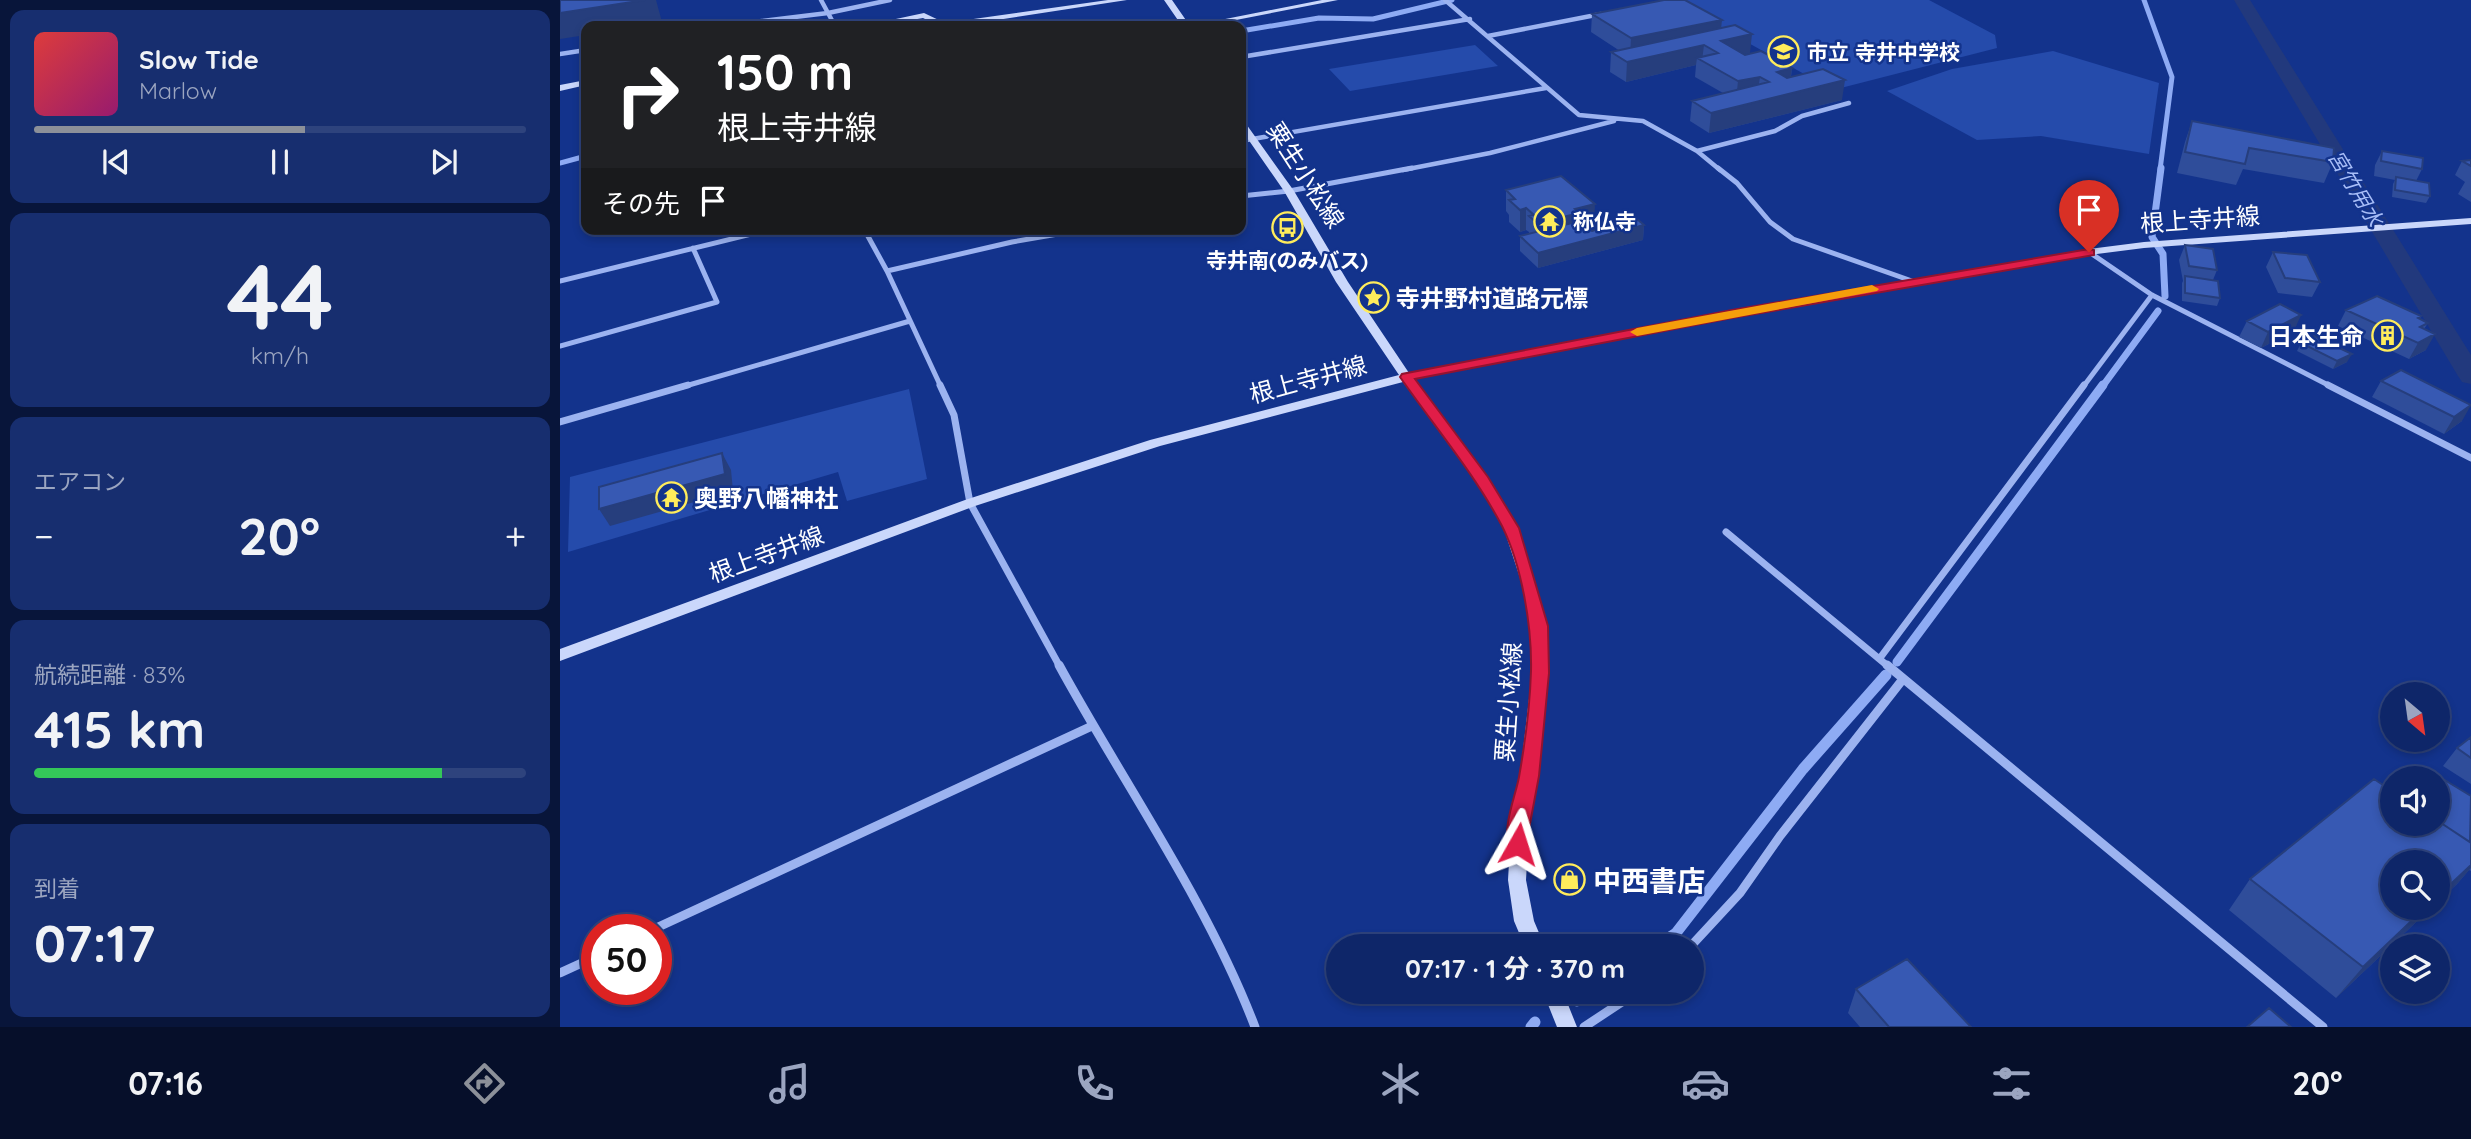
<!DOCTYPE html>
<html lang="ja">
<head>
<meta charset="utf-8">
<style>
  :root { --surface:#0e2669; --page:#172e6f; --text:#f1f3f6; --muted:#9ba5c0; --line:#2e437d; --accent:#8c9099 }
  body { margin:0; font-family:Quicksand,"Noto Sans JP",sans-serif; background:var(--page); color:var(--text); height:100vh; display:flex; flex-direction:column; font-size:26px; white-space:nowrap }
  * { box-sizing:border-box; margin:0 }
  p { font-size:23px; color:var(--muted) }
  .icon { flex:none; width:38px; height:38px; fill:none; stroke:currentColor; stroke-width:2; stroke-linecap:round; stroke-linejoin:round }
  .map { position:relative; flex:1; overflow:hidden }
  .details { display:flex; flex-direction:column; gap:10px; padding:10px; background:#08153a; width:560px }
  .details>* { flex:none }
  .hud { position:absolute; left:21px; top:21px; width:665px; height:214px; border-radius:14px; box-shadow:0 4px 10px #0003,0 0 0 2px var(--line); background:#202124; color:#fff; overflow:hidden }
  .needle { width:46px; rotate:151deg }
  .controls { position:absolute; left:1820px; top:682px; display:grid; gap:14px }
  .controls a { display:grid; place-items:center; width:70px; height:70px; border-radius:50%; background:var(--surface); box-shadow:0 4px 10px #0003,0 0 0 2px var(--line); font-size:35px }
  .speed { position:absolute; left:21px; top:914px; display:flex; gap:14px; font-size:35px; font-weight:700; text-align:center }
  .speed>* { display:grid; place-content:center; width:91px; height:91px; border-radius:50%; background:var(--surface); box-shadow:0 4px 10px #0003,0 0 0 2px var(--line); line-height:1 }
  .speed .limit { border:10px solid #d22; background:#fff; color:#111 }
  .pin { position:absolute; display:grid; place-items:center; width:60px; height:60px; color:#fff; margin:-72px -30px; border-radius:50% 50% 50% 0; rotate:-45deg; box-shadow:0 0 7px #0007 }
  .pin .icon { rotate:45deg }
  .me { position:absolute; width:77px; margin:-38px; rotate:6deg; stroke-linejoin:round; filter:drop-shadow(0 0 5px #0008) }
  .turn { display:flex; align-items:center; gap:24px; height:147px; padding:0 21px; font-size:32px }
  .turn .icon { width:91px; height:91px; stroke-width:2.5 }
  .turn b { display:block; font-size:49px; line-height:60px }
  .then { display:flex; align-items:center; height:66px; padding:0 21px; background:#0003; gap:14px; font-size:26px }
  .big { font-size:52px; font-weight:700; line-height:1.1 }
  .details .widget { flex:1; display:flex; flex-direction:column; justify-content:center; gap:10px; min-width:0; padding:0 24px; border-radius:14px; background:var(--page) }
  .details .dial { align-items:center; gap:0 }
  .dial b { font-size:91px; line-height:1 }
  .song { display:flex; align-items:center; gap:21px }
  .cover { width:84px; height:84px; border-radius:10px; background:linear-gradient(135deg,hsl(0 70% 55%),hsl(320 70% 35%)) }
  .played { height:7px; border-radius:4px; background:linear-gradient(90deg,var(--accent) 55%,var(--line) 55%) }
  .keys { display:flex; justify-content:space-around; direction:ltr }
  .heat { display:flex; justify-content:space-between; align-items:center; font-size:38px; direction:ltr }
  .charge { height:10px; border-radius:5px; background:linear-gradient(90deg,#34c759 83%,var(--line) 0) }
  .trip { position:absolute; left:766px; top:934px; width:378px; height:70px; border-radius:35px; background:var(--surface); box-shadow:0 4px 10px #0003,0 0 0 2px var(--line); font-weight:700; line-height:70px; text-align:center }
  .tab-bar { display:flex; height:112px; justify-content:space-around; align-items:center; background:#060f2a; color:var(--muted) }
  .tab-bar .icon { width:49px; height:49px }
  .tab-bar .active { color:var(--accent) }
  .tab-bar b { font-size:32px; color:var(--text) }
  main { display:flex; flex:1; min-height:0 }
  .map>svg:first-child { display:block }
  .green { fill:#254bab }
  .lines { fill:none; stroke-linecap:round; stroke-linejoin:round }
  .stream-far3 { stroke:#8eabf4; stroke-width:5 }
  .stream-far2 { stroke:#8eabf4; stroke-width:7 }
  .stream-far1 { stroke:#8eabf4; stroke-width:9 }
  .stream { stroke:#8eabf4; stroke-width:11 }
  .canal { fill:#22397d; fill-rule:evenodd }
  .minor-far3 { stroke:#9cb3f0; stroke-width:4.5 }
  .minor-far2 { stroke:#9cb3f0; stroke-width:5 }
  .minor-far1 { stroke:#9cb3f0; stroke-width:7 }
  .minor { stroke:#9cb3f0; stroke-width:9 }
  .secondary { fill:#cad7fb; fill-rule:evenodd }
  .wall { fill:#2f4d9a }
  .shaded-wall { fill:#263e7d }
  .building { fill:#3759b3; stroke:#263e7d; stroke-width:2 }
  .route { fill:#e11d48; stroke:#92132f; stroke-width:2 }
  .slow { fill:#f59e0b }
  .labels { text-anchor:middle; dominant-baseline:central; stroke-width:5; stroke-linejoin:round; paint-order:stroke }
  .far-poi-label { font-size:21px; font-weight:bold; fill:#fff; stroke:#13338c; text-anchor:start }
  .far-water-label { font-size:21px; font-style:italic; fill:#a8bef8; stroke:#13338c }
  .street-label { font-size:24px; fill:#fff; stroke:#13338c }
  .poi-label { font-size:24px; font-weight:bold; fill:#fff; stroke:#13338c; text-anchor:start }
  .near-poi-label { font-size:28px; font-weight:bold; fill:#fff; stroke:#13338c; text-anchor:start }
</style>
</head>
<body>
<main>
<section class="details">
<div class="widget">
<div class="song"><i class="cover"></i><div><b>Slow Tide</b><p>Marlow</p></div></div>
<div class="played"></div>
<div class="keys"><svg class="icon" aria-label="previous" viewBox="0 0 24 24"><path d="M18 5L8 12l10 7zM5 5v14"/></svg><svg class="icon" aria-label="pause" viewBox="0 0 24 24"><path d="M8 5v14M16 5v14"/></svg><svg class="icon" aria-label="next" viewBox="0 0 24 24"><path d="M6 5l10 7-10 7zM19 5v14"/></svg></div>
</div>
<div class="widget dial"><b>44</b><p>km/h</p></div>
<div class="widget"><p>エアコン</p>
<div class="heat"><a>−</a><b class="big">20°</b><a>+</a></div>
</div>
<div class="widget"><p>航続距離 · 83%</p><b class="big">415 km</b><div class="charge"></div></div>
<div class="widget"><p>到着</p><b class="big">07:17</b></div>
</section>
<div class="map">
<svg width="1911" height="1027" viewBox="0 0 1911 1027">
  <rect width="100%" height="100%" fill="#13338c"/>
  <path class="green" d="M 1111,0 L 1369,0 L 1435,35 L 1437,48 L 1273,90 Z
    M 915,45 L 938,66 L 790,91 L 769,69 Z
    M 1493,51 L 1599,83 L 1589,154 L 1481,136 L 1417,140 L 1327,91 L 1392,69 Z
    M 349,389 L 367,479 L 287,501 L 278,472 L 8,552 L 10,477 Z"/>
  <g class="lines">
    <path class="stream-far3" d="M 1584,0 L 1612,77 L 1600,170
      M 681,31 L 759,18 L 813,19 L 892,0
      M 0,163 L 26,156"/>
    <path class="stream-far2" d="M 1601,168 L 1592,237 L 1603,254 L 1605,296
      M 1542,387 L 1598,311"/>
    <path class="stream-far1" d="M 1337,662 L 1543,385"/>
    <path class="stream" d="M 1095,947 L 1116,933 L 1243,769 L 1326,675
      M 1017,1001 L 1027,992
      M 971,1027 L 975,1022"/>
    <path class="canal" d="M 1674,0 L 1690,0 L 1911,355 L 1911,384 L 1902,382 L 1898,376 Z"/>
    <path class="minor-far3" d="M 261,0 L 275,26
      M 885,0 L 1019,115 L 1083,121 L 1137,151 L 1160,170
      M 160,26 L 268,13 L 330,0
      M 928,36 L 1041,14
      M 0,54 L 26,50
      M 681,57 L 910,19
      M 681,141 L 986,88
      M 1137,151 L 1215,131 L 1242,116 L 1289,103
      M 843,170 L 930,153 L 1054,121"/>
    <path class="minor-far2" d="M 1158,168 L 1177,183 L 1210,222 L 1233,239 L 1352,281
      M 681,196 L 729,191 L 852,168
      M 304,229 L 327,271 L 381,387
      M 1529,252 L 1592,295 L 1772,387
      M 327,271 L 452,242 L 527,229
      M 0,281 L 212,229
      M 0,346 L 157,302 L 133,248
      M 122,387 L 350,321
      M 1523,387 L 1592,295"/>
    <path class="minor-far1" d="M 380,385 L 394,415 L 410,503 L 500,667
      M 1768,385 L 1911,458
      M 0,422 L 128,385
      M 1166,532 L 1329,667
      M 1320,658 L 1524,385"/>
    <path class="minor" d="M 499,665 C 564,784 647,901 695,1027
      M 1327,665 L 1763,1027
      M 94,929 L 532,726
      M 1130,947 L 1180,893 L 1220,836 L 1343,679
      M 0,973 L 37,956
      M 1024,1027 L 1077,992"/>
    <path class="secondary" d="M 548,0 L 567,0 L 398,26 L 379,26 L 363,18 L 318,26 L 303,26 L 364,13 L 385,23 Z
      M 604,0 L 612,0 L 630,26 L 622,26 Z
      M 762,0 L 778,0 L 645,26 L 630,26 Z
      M 26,80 L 26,85 L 0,91 L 0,85 Z
      M 681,120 L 684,121 L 734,191 L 788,282 L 849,373 L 1173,311 L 1529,249 L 1584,242 L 1911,218 L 1911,224 L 1584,248 L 1529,255 L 1173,317 L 854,379 L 928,478 L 958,529 L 975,581 L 987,626 L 988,673 L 978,776 L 970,811 L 966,880 L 974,921 L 985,947 L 965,947 L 954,921 L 948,880 L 952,811 L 960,776 L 972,673 L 971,626 L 961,581 L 944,529 L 917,483 L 843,382 L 600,446 L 415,506 L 0,661 L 0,649 L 405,500 L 590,440 L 839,375 L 776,282 L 724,191 L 681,129 Z
      M 983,992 L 1003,992 L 1017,1027 L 997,1027 Z"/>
  </g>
  <path class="wall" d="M 1032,14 L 1161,28 L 1190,53 L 1184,54 L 1232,68 L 1231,77 L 1282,100 L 1149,133 L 1130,121 L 1132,101 L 1163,93 L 1135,77 L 1136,65 L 1066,82 L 1050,72 L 1051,52 L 1060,51 L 1031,32 Z
    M 1632,121 L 1773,162 L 1764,183 L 1683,169 L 1676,185 L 1617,173 L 1625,142 Z
    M 1822,151 L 1862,169 L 1856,181 L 1870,196 L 1866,203 L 1832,197 L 1833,184 L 1835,180 L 1814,176 L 1815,165 Z
    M 1911,160 L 1911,202 L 1898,194 L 1905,182 L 1895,175 L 1902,161 Z
    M 946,190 L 1034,226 L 1027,227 L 1032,231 L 1084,225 L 1083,240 L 978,268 L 960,251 L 960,236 L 969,234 L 969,232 L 966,230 L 960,232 L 949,222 L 949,215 L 946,211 Z
    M 1625,245 L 1657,270 L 1653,280 L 1660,298 L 1657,306 L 1622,301 L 1622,283 L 1623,281 L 1619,260 Z
    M 1713,252 L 1760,282 L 1752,297 L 1718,293 L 1706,267 Z
    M 1786,310 L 1861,316 L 1860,319 L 1868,323 L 1864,329 L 1866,350 L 1849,359 L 1778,326 Z
    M 1687,321 L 1734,331 L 1701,348 L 1679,337 Z
    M 1741,343 L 1787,362 L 1773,369 L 1737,351 Z
    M 1821,381 L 1902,421 L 1884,434 L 1812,397 Z
    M 1911,737 L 1911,784 L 1883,766 L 1897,748 Z
    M 1911,796 L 1911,871 L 1909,870 L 1897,884 L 1878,902 L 1878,863 L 1832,908 L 1871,908 L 1776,998 L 1669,910 L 1690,879 L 1832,824 Z
    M 1296,989 L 1411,1027 L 1300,1027 L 1288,1013 Z"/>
  <path class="shaded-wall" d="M 85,0 L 96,0 L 102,22 L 78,26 L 26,26 L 26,35 L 0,39 L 0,13 Z
    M 1162,20 L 1160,38 L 1070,57 L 1071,38 Z
    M 1192,34 L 1190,53 L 1159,60 L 1161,41 Z
    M 1144,45 L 1142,61 L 1137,58 L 1136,65 L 1066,82 L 1067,62 Z
    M 1232,68 L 1229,88 L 1217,72 Z
    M 1200,77 L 1197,96 L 1176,101 L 1178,81 Z
    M 1285,80 L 1282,100 L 1149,133 L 1151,113 Z
    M 1035,204 L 1034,226 L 1019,229 L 977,245 L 977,223 L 1015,209 Z
    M 966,208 L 966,230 L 960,232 L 960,210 Z
    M 1084,225 L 1083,240 L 978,268 L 978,253 Z
    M 1741,315 L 1734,331 L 1701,348 L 1708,332 Z
    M 1875,334 L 1866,350 L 1849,359 L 1858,343 Z
    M 1792,354 L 1787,362 L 1773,369 L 1777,361 Z
    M 1911,405 L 1902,421 L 1884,434 L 1894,417 Z
    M 162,453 L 171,470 L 173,491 L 50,526 L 39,509 Z
    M 1911,865 L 1911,868 L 1897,884 L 1878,902 L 1878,896 Z
    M 1865,908 L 1871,908 L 1776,998 L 1803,967 Z"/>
  <path class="building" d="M 0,0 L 85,0 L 0,13 Z
    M 1104,0 L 1125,0 L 1162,20 L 1071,38 L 1032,14 Z
    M 1175,25 L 1192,34 L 1161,41 L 1185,55 L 1201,51 L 1232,68 L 1217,72 L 1227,78 L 1263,69 L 1285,80 L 1151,113 L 1132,101 L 1209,82 L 1200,77 L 1178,81 L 1137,58 L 1158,53 L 1144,45 L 1067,62 L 1051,52 Z
    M 1632,121 L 1774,148 L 1773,162 L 1689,148 L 1685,164 L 1625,152 Z
    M 1822,151 L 1863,158 L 1862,169 L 1821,161 Z
    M 1911,160 L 1911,166 L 1902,161 Z
    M 1001,176 L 1035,204 L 1015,209 L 1020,213 L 977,223 L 969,216 L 974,215 L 966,208 L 960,210 L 949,200 L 955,199 L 946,190 Z
    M 1836,177 L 1869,183 L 1870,196 L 1835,190 Z
    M 1077,219 L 1084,225 L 978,253 L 960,236 L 1020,221 L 1032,231 Z
    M 1625,245 L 1653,249 L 1657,270 L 1629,266 Z
    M 1713,252 L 1747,255 L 1760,282 L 1725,278 Z
    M 1625,276 L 1658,281 L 1660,298 L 1625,293 Z
    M 1817,296 L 1861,316 L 1858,318 L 1868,323 L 1860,327 L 1875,334 L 1858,343 L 1786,310 Z
    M 1720,304 L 1741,315 L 1708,332 L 1687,321 Z
    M 1754,336 L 1792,354 L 1777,361 L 1741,343 Z
    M 1841,370 L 1911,405 L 1894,417 L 1821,381 Z
    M 162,453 L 165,474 L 39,509 L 39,487 Z
    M 1911,737 L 1911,758 L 1897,748 Z
    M 1878,776 L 1911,796 L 1910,842 L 1878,821 L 1878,779 L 1875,779 Z
    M 1814,779 L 1832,791 L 1832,824 L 1878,824 L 1878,821 L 1911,843 L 1911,865 L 1878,896 L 1878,863 L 1832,863 L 1832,908 L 1865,908 L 1803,967 L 1690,879 Z
    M 1347,959 L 1411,1027 L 1329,1027 L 1296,989 Z
    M 1709,1008 L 1731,1027 L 1687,1027 Z"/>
  <path class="route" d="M 1529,249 L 1534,250 L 1534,255 L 1172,318 L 855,379 L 928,477 L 959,528 L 988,626 L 989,673 L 979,776 L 965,850 L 958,852 L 950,850 C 941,830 955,798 959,777 C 965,743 970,705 971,671 C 972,627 962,566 942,526 C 914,473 874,426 840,377 L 842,374 L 1172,310 Z"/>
  <path class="slow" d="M 1312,285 L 1319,289 L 1317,291 L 1077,336 L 1070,332 L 1077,328 Z"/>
  <defs>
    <symbol id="school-ring" viewBox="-11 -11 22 22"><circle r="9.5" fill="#13338c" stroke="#ffec5b" stroke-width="1.5"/><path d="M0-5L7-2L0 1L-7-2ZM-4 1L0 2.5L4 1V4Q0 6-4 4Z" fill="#ffec5b"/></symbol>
    <symbol id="temple-ring" viewBox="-11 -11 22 22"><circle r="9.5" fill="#13338c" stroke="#ffec5b" stroke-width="1.5"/><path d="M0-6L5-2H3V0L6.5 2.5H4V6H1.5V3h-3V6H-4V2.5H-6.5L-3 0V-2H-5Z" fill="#ffec5b"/></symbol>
    <symbol id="bus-ring" viewBox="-11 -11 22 22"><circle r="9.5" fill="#13338c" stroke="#ffec5b" stroke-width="1.5"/><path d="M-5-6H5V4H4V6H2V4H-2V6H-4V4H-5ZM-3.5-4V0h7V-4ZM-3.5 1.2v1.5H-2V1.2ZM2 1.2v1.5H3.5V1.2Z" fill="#ffec5b"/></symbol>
    <symbol id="sight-ring" viewBox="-11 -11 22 22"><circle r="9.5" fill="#13338c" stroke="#ffec5b" stroke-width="1.5"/><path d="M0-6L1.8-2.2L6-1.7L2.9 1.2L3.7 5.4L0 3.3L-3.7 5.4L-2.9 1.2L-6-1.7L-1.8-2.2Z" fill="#ffec5b"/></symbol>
    <symbol id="building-ring" viewBox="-11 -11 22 22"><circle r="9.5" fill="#13338c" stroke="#ffec5b" stroke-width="1.5"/><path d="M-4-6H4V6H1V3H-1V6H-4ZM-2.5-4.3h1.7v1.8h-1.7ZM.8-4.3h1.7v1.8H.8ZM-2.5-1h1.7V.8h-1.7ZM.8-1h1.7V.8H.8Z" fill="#ffec5b"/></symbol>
    <symbol id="shop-ring" viewBox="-11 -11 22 22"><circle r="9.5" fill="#13338c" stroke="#ffec5b" stroke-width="1.5"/><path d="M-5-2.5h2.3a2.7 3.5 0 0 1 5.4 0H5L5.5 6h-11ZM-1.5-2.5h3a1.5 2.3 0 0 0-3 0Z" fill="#ffec5b"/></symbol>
  </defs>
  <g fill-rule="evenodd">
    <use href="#school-ring" x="1206" y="34" width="35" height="35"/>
    <use href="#temple-ring" x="972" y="204" width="35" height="35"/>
    <use href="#bus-ring" x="710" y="210" width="35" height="35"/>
    <use href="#sight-ring" x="796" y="280" width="35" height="35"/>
    <use href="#building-ring" x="1810" y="318" width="35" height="35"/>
    <use href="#temple-ring" x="94" y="480" width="35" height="35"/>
    <use href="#shop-ring" x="992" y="862" width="35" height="35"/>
  </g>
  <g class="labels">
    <g class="far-poi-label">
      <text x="1247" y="52">市立 寺井中学校</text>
      <text x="1013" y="221">称仏寺</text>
      <text x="727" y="260" text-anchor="middle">寺井南(のみバス)</text>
    </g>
    <g class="far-water-label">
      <text transform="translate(1796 188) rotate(59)">宮竹用水</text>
    </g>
    <g class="street-label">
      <text transform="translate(746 175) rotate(57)">粟生小松線</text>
      <text transform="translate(1640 219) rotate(-4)">根上寺井線</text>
      <text transform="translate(748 379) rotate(-15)">根上寺井線</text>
      <text transform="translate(206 554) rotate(-20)">根上寺井線</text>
      <text transform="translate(948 702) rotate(-86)">粟生小松線</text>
    </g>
    <g class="poi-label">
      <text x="836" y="298">寺井野村道路元標</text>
      <text x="1804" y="336" text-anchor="end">日本生命</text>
      <text x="134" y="498">奥野八幡神社</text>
    </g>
    <g class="near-poi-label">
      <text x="1033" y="880">中西書店</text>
    </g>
  </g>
</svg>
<div class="controls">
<a><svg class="needle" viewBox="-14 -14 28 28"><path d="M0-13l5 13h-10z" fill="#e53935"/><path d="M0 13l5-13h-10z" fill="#9ba5c0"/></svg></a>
<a><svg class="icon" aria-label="sound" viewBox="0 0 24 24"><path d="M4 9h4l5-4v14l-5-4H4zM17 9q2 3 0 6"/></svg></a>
<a><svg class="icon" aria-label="search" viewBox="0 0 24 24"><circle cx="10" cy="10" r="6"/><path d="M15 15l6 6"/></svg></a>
<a><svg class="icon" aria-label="layers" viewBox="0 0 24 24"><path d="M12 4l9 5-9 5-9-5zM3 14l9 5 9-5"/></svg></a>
</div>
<div class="speed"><div class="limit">50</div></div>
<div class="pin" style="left:1529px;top:252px;background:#d93025"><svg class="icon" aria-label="arrive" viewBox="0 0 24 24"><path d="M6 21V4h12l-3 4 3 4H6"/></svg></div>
<svg class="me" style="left:958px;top:844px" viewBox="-20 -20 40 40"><path d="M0-17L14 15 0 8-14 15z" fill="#e11d48" stroke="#fff" stroke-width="4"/></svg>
<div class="trip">07:17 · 1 分 · 370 m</div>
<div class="hud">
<div class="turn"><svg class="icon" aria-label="right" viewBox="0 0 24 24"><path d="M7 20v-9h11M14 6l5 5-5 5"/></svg><div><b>150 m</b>根上寺井線</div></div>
<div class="then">その先<svg class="icon" aria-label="arrive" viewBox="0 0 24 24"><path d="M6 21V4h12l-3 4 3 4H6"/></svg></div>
</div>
</div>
</main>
<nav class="tab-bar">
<b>07:16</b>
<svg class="icon active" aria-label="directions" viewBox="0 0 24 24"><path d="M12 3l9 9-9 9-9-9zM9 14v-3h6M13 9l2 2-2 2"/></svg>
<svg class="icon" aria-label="music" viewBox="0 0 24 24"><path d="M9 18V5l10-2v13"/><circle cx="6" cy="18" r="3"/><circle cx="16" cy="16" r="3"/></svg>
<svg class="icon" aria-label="phone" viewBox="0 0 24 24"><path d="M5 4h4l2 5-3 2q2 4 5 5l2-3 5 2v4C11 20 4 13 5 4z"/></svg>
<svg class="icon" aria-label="climate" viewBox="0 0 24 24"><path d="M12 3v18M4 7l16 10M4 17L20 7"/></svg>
<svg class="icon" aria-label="car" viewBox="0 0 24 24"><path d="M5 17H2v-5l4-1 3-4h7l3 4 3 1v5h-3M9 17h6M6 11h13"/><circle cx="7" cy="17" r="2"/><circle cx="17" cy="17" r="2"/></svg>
<svg class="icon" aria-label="filters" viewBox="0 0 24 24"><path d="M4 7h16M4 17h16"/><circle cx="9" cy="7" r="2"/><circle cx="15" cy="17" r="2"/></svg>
<b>20°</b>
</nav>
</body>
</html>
